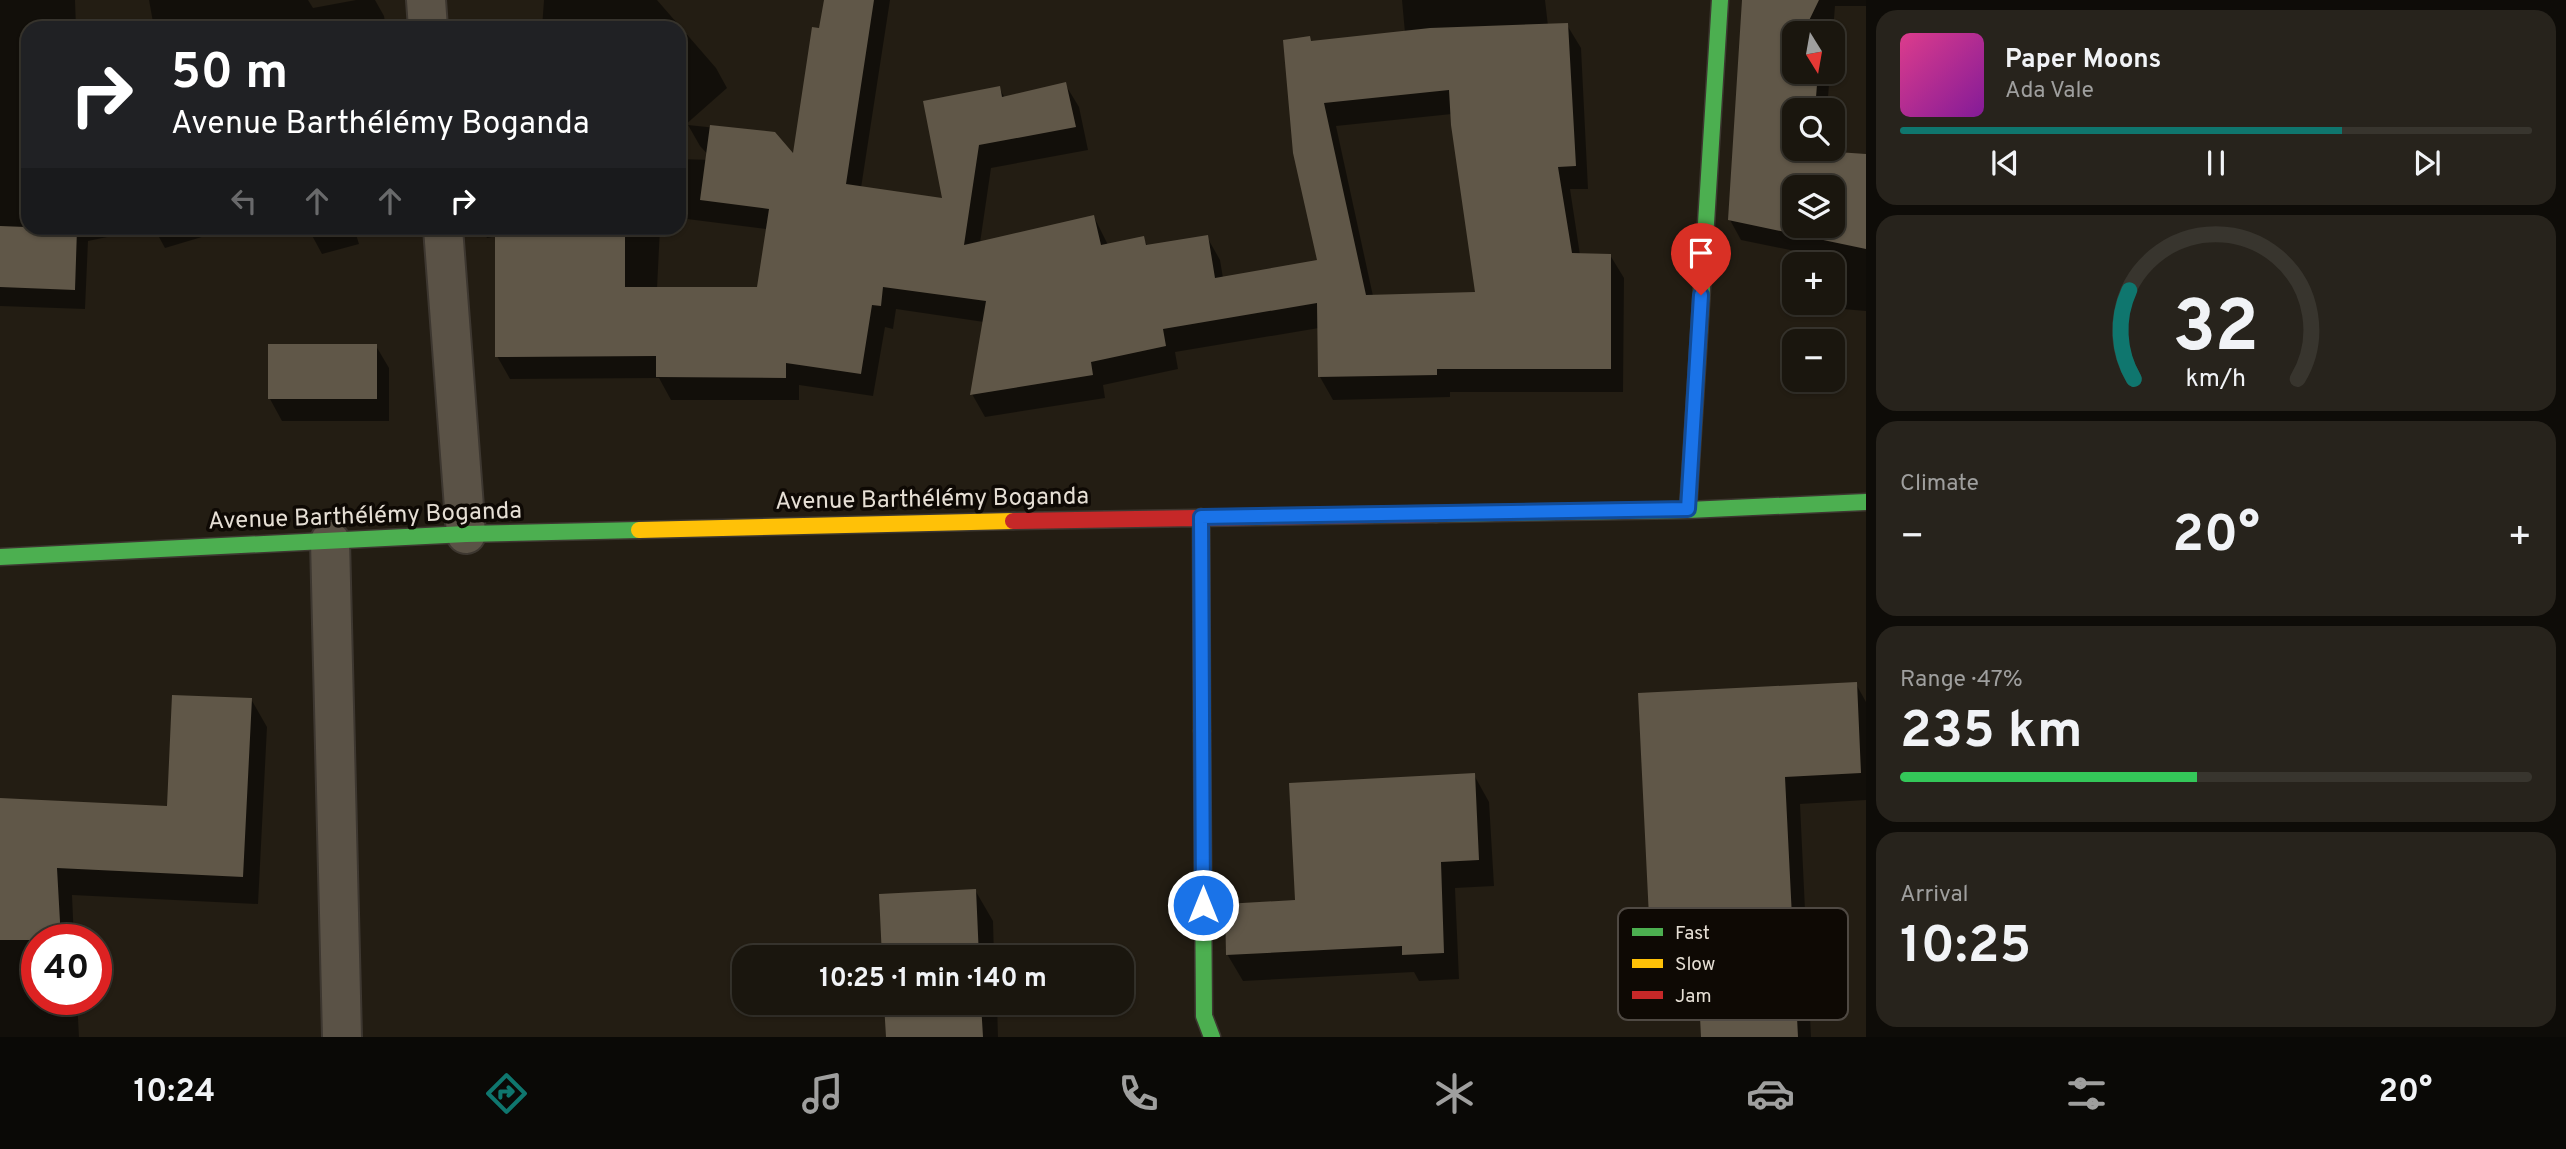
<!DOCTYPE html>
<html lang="en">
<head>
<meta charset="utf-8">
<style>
  :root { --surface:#1a160e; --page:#27231c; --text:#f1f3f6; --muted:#9f9f9e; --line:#38352e; --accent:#0f766e }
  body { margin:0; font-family:Overpass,sans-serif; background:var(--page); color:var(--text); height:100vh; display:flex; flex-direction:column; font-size:26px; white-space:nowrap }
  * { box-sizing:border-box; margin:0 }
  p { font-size:23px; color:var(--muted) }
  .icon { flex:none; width:38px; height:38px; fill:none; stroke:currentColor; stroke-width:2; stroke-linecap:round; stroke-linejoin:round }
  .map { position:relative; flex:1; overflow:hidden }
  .sheet { display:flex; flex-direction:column; gap:10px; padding:10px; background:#0e0c08; width:700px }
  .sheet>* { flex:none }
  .top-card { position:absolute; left:21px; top:21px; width:665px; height:214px; border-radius:21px; box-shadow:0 2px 5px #0004,0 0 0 2px var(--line); background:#202124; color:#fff; overflow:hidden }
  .needle { width:46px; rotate:169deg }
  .buttons { position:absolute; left:1782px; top:21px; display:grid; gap:14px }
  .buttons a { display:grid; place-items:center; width:63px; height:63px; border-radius:14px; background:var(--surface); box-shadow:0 2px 5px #0004,0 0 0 2px var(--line); font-size:35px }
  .speed { position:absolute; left:21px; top:924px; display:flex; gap:14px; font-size:35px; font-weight:700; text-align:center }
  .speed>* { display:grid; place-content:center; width:91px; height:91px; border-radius:50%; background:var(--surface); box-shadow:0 2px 5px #0004,0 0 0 2px var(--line); line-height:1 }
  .speed .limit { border:10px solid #d22; background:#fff; color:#111 }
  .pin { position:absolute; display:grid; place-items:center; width:60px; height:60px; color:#fff; margin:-72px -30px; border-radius:50% 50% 50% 0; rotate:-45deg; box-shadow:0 0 7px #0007 }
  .pin .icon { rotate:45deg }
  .me { position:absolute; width:77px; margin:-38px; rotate:0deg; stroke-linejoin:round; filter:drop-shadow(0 0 5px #0008) }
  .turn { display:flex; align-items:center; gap:24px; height:147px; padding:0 35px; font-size:32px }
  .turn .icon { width:91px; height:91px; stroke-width:2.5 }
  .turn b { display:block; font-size:49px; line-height:60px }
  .lanes { display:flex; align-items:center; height:66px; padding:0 35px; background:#0003; justify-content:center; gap:35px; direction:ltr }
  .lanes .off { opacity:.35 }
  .big { font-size:52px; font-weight:700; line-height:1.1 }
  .sheet .card { flex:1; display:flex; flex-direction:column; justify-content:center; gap:10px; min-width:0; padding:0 24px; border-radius:21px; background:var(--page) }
  .sheet .dial { align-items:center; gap:0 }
  .dial svg { height:182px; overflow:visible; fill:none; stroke:var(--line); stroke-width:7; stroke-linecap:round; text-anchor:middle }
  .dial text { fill:var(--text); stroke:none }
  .song { display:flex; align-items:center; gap:21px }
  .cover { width:84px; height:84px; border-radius:10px; background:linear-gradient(135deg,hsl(330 70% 55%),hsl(290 70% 35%)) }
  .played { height:7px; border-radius:4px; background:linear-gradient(90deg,var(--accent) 70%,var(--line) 70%) }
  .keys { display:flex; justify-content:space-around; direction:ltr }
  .heat { display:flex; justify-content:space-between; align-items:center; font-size:38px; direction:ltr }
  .charge { height:10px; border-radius:5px; background:linear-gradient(90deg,#34c759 47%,var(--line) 0) }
  .trip { position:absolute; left:732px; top:945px; width:402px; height:70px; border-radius:21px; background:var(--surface); box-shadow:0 2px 5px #0004,0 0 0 2px var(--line); font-weight:700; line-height:70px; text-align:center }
  .tabs { display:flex; height:112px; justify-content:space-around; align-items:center; background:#0a0906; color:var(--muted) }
  .tabs .icon { width:49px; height:49px }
  .tabs .selected { color:var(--accent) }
  .tabs b { font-size:32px; color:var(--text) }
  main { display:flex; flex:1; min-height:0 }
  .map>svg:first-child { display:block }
  .shadow { fill:#0007; fill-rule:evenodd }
  .building { fill:#605748; fill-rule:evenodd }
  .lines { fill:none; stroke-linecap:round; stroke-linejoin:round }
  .street-casing { stroke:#3d3730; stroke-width:42 }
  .fast-casing { stroke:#3d3730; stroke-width:19 }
  .slow-casing { stroke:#3d3730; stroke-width:19 }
  .jam-casing { stroke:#3d3730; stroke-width:19 }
  .street { stroke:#5a5246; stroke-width:38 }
  .fast { stroke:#4caf50; stroke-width:16 }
  .slow { stroke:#ffc107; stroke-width:16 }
  .jam { stroke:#c62828; stroke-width:16 }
  .route-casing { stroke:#114b97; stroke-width:18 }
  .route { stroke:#1a73e8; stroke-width:12 }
  .labels { text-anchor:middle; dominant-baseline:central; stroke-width:7; stroke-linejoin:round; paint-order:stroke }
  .street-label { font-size:24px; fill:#e6dfd5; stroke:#0e0904 }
  .key { fill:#0e0904; stroke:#4f4943; stroke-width:2 }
  .key-label { font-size:19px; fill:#e6dfd5 }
</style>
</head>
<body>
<main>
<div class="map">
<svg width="1866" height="1037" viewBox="0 0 1866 1037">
  <rect width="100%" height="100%" fill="#231d13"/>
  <path class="shadow" d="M 0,0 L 75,0 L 76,28 L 28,28 L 28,228 L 151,228 L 88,241 L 85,309 L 0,306 Z
    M 149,0 L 308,0 L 313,8 L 356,0 L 375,0 L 384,16 L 386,28 L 154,28 Z
    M 544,0 L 657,0 L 716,68 L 727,88 L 684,126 L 679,121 L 679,28 L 542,28 Z
    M 826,0 L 890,0 L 861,188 L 944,200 L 999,88 L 1005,98 L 1065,84 L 1079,107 L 1088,150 L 991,168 L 980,243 L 1094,217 L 1108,245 L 1143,238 L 1148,247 L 1207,237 L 1220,260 L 1223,278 L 1319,261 L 1312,43 L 1405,33 L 1402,0 L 1545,0 L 1548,26 L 1567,25 L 1581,48 L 1588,189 L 1570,189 L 1580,255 L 1610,255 L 1624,278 L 1623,392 L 1450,392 L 1450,397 L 1333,400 L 1320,377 L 1319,328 L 1175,352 L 1178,369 L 1103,385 L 1105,398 L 985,417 L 972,394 L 984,322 L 896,309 L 893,329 L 885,327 L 873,396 L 799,385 L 799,400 L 671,400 L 659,378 L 510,379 L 497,356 L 497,236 L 487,238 L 481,228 L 660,228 L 657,289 L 758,289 L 767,229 L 679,218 L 679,159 L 713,160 L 700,146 L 688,125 L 774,134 L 794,157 ZM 1452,114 L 1477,294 L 1373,296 L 1336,126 Z
    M 1744,0 L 1866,0 L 1866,6 L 1835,6 L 1832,44 L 1832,33 L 1794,33 L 1794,72 L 1830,72 L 1827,110 L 1794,110 L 1794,149 L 1824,149 L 1824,151 L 1866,155 L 1866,311 L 1842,309 L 1832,292 L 1834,259 L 1741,240 L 1730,220 ZM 1794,187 L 1832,187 L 1832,226 L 1794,226 Z
    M 154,228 L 232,228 L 165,248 Z
    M 308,228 L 354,228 L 359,244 L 322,254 Z
    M 376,346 L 389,368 L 389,421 L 282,421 L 270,399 Z
    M 1856,684 L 1866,702 L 1866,800 L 1800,804 L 1811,1037 L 1703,1037 L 1700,982 L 1668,984 L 1653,957 L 1640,694 Z
    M 251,699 L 267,727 L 258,904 L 72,895 L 74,940 L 37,940 L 37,999 L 77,999 L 79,1037 L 0,1037 L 0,800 L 168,808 Z
    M 1474,775 L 1489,802 L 1494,886 L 1455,888 L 1459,979 L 1419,981 L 1414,972 L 1243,981 L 1227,954 Z
    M 975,890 L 993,921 L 994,957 L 884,957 L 881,896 Z
    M 886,1003 L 997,1003 L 998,1037 L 888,1037 Z"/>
  <path class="building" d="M 824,0 L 874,0 L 846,184 L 942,198 L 923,101 L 1000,86 L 1002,97 L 1066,82 L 1076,127 L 979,145 L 964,245 L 1094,215 L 1101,245 L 1144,236 L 1146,245 L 1208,235 L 1215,278 L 1317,260 L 1293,153 L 1283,40 L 1310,36 L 1311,41 L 1430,28 L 1568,23 L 1576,166 L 1558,167 L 1572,253 L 1611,254 L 1611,369 L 1437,369 L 1437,375 L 1318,377 L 1317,303 L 1163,329 L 1166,346 L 1091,362 L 1093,375 L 970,395 L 986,301 L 883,287 L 881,306 L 872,305 L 861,374 L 786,363 L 786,378 L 656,377 L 656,356 L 495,357 L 495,229 L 625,229 L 625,287 L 757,287 L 769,209 L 700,200 L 710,125 L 775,132 L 793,153 L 812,27 L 819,28 ZM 1449,90 L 1451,125 L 1475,292 L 1366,295 L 1324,103 Z
    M 1742,0 L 1819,0 L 1803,33 L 1794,33 L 1794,52 L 1784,72 L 1818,72 L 1815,110 L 1794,110 L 1794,149 L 1866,154 L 1866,249 L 1728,220 ZM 1794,187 L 1832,187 L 1832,226 L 1794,226 Z
    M 0,226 L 77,229 L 75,290 L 0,287 Z
    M 268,344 L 377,344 L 377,399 L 268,399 Z
    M 1857,682 L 1861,773 L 1785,777 L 1798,1037 L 1701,1037 L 1697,955 L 1651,958 L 1638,693 Z
    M 172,695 L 252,698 L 243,877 L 57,868 L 61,940 L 0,940 L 0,798 L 167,806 Z
    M 1475,773 L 1479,860 L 1441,862 L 1444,953 L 1402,955 L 1402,946 L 1226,955 L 1225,904 L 1295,900 L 1289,783 Z
    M 976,889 L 979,957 L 882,957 L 879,894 Z
    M 884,1003 L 981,1003 L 983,1037 L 886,1037 Z"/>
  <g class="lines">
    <defs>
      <path id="street" d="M 426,0 L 428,28
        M 443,228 L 466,534
        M 330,541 L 342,1037"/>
      <path id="fast" d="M 1688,510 L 1720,0
        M 1436,514 L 1688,510 L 1866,502
        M 0,557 L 466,534 L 639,530
        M 1202,731 L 1204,1016 L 1212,1037"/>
      <path id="slow" d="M 639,530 L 1013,521"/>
      <path id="jam" d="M 1201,517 L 1202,731
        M 1013,521 L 1436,514"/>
    </defs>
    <use href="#street" class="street-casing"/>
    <use href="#fast" class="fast-casing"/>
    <use href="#slow" class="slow-casing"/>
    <use href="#jam" class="jam-casing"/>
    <use href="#street" class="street"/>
    <use href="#fast" class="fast"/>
    <use href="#slow" class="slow"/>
    <use href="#jam" class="jam"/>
  </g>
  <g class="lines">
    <defs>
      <path id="route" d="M 1203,905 L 1201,517 L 1688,509 L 1701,295"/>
    </defs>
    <use href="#route" class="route-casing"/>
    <use href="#route" class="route"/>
  </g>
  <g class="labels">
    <g class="street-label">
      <text transform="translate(932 500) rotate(-1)">Avenue Barthélémy Boganda</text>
      <text transform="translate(365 517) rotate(-2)">Avenue Barthélémy Boganda</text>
    </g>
  </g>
  <rect x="1618" y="908" width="230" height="112" rx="10" class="key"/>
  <rect x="1632" y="928" width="31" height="8" fill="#4caf50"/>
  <rect x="1632" y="959" width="31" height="9" fill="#ffc107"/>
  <rect x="1632" y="991" width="31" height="8" fill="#c62828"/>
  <g class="key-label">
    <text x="1675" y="939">Fast</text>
    <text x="1675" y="970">Slow</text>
    <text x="1675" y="1002">Jam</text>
  </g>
</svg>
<div class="buttons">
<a><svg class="needle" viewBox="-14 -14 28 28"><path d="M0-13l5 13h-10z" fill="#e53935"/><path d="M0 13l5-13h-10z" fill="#9f9f9e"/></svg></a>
<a><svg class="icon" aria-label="search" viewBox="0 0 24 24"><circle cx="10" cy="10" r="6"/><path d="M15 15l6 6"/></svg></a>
<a><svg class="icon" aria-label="layers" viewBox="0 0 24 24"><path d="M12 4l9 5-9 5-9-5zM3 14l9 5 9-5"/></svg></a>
<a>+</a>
<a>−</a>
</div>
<div class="speed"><div class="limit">40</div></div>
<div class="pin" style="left:1701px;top:295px;background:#d93025"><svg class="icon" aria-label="arrive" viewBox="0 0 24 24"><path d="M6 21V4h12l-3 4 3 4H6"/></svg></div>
<svg class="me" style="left:1203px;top:905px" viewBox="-20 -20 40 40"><circle r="17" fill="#1a73e8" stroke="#fff" stroke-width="3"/><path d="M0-11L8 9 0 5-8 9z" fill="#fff"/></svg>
<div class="trip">10:25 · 1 min · 140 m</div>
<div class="top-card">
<div class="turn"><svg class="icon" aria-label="right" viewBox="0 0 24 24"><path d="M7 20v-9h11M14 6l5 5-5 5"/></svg><div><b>50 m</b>Avenue Barthélémy Boganda</div></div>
<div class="lanes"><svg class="icon off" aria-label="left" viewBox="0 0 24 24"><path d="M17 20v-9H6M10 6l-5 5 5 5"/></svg><svg class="icon off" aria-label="ahead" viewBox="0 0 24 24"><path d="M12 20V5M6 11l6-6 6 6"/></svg><svg class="icon off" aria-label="ahead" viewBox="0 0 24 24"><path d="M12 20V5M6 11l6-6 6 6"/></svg><svg class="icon" aria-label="right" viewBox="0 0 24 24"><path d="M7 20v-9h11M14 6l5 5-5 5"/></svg></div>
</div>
</div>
<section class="sheet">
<div class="card">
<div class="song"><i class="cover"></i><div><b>Paper Moons</b><p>Ada Vale</p></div></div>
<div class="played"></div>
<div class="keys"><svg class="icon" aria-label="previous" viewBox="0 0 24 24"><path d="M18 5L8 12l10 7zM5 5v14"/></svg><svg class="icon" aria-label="pause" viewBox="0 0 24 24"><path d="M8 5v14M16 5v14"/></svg><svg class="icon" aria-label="next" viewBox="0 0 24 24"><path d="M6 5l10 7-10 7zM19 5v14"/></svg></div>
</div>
<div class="card dial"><svg viewBox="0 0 100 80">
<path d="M14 69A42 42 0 1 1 86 69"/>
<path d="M14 69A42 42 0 0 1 12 30" stroke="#0f766e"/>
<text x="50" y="56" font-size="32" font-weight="700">32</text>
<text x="50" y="72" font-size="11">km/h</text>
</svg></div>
<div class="card"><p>Climate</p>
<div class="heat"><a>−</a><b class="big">20°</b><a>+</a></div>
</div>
<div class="card"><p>Range · 47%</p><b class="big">235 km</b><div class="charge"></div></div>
<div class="card"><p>Arrival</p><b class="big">10:25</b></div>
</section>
</main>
<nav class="tabs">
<b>10:24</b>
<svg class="icon selected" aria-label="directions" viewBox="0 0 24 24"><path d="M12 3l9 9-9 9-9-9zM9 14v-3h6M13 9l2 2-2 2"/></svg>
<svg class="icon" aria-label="music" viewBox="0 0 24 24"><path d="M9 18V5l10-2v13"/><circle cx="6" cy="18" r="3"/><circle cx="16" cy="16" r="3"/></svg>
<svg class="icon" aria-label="phone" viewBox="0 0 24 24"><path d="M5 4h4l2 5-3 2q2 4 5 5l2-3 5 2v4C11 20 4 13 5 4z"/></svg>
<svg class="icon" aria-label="climate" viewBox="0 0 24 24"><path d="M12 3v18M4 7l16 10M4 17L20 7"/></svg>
<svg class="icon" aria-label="car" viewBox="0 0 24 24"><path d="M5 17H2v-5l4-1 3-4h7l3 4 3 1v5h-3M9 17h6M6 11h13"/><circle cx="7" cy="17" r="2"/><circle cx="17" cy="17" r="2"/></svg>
<svg class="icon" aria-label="filters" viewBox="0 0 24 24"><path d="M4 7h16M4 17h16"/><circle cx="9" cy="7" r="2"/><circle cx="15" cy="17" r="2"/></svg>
<b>20°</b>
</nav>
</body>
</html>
